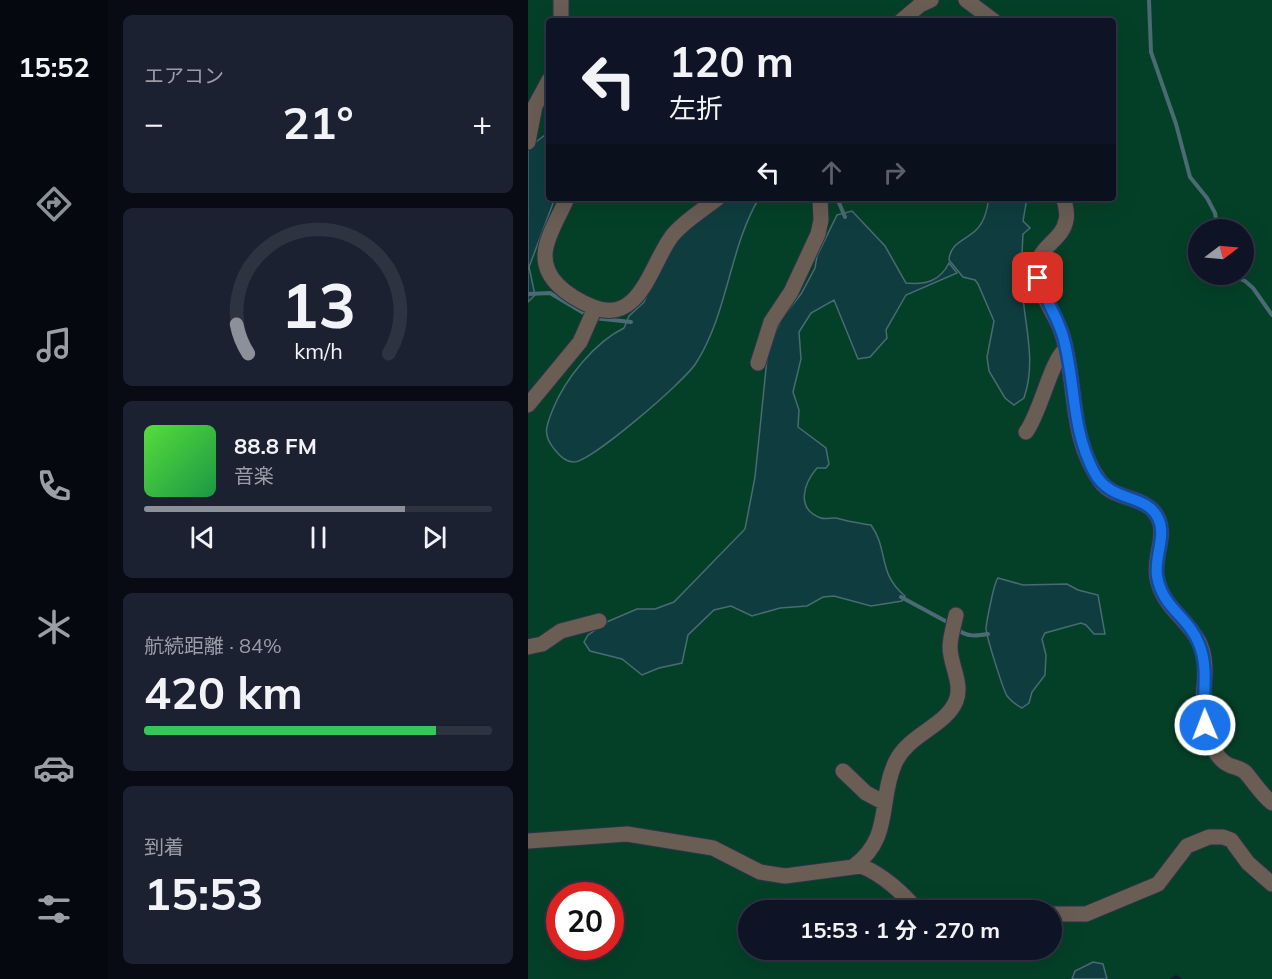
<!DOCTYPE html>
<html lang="ja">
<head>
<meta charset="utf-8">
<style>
  :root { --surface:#0e1425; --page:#1c2132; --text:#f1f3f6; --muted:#9b9ea7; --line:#2e3342; --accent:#8c9099 }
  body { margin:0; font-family:Mulish,"Noto Sans JP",sans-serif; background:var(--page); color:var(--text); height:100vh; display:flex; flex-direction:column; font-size:22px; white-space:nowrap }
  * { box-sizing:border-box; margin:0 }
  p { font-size:20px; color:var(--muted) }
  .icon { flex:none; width:33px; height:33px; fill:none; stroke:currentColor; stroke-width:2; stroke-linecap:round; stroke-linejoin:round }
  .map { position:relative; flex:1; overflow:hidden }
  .details { display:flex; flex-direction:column; gap:15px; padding:15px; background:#080b14; width:420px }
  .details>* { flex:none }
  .hud { position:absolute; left:18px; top:18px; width:570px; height:183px; border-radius:6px; box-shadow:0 6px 24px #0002,0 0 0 2px var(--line); background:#0e1425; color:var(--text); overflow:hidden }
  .needle { width:39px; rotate:74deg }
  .controls { position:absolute; left:660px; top:219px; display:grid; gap:12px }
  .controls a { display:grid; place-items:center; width:66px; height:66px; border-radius:50%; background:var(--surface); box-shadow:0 6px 24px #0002,0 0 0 2px var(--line); font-size:30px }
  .speed { position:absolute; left:18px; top:882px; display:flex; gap:12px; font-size:30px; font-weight:700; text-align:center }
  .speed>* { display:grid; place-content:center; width:78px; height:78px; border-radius:50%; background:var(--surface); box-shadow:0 6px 24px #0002,0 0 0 2px var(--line); line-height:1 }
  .speed .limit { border:9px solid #d22; background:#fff; color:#111 }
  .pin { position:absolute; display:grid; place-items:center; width:51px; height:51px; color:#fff; margin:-26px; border-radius:12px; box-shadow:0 3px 9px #0006 }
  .me { position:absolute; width:66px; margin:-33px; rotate:359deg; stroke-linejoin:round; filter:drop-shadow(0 0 4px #0008) }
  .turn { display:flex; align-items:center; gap:21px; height:126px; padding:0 24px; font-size:27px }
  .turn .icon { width:78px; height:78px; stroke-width:2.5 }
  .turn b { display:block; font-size:42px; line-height:51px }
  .lanes { display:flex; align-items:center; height:57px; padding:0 24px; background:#0003; justify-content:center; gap:30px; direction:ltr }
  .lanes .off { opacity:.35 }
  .big { font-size:45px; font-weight:700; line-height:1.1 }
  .details .card { flex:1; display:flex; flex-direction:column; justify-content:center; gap:9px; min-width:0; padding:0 21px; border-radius:9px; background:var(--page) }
  .details .dial { align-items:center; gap:0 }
  .dial svg { height:156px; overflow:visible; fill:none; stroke:var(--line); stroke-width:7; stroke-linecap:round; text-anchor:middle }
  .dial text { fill:var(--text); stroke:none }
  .song { display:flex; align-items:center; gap:18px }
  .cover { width:72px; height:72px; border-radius:9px; background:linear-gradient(135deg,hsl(110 70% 55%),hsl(140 70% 35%)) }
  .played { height:6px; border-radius:3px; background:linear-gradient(90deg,var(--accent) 75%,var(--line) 75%) }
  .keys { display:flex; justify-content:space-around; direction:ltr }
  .heat { display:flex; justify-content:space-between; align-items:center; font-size:33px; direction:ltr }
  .charge { height:9px; border-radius:4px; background:linear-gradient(90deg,#34c759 84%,var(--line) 0) }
  .trip { position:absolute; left:210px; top:900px; width:324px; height:60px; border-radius:30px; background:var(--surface); box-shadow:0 6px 24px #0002,0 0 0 2px var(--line); font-weight:700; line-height:60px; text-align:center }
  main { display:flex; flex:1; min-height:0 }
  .menu { display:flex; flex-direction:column; width:108px; justify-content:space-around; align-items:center; background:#06080f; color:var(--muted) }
  .menu .icon { width:42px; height:42px }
  .menu .current { color:var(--accent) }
  .menu b { font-size:27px; color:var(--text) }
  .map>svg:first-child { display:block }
  .green { fill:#044027; fill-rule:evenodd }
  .water { fill:#0f3d3f; stroke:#496b71; stroke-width:1.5 }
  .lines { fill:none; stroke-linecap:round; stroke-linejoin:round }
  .stream { stroke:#496b71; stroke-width:4 }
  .minor-casing { stroke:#2d344a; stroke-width:17 }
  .minor { stroke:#695d54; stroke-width:15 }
  .route-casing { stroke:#114b97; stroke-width:15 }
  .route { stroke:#1a73e8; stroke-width:10 }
</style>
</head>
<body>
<main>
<nav class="menu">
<b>15:52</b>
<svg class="icon current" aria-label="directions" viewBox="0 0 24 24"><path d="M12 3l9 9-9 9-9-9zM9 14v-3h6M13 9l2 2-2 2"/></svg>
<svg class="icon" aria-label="music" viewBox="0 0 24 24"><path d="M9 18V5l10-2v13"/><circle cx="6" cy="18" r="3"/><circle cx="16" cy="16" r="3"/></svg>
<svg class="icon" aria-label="phone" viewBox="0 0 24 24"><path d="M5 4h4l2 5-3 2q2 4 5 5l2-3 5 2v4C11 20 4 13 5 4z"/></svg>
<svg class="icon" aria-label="climate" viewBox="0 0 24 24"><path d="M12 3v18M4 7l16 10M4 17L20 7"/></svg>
<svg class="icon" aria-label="car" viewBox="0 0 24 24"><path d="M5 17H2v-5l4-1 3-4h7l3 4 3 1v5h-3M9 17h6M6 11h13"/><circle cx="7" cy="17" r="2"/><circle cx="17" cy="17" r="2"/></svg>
<svg class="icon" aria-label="filters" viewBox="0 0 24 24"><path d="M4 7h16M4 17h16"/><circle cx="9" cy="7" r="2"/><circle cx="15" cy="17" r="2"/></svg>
</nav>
<section class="details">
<div class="card"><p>エアコン</p>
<div class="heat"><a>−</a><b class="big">21°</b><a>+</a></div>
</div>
<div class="card dial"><svg viewBox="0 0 100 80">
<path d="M14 69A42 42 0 1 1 86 69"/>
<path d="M14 69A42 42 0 0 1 8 54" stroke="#8c9099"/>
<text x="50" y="56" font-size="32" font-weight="700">13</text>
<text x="50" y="72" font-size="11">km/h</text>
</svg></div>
<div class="card">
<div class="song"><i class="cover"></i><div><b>88.8 FM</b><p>音楽</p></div></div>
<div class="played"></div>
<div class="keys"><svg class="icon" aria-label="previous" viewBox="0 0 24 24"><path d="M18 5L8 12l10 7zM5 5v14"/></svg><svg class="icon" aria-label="pause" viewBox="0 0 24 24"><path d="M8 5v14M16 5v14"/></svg><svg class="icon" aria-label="next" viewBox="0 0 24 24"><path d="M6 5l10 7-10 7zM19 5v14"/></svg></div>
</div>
<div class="card"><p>航続距離 · 84%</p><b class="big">420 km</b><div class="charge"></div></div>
<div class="card"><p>到着</p><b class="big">15:53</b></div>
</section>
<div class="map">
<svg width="744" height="979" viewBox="0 0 744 979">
  <rect width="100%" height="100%" fill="#131a31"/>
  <path class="green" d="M 0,0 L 744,0 L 744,979 L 655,979 L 648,975 L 641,979 L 579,979 L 579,975 L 544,975 L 544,979 L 0,979 ZM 21,21 L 585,21 L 585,198 L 21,198 ZM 670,230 L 716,230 L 716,274 L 670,274 ZM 32,896 L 82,896 L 82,946 L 32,946 ZM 220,910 L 524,910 L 524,950 L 220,950 Z"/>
  <path class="water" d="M 21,132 L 21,198 L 27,198 L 1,267 L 7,295 L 0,302 L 0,148 Z
    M 199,198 L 231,198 C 201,249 200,313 168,363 C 158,380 61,464 45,462 C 38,462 31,455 27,450 C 14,435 18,426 25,409 C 37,379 67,342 96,328 L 101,316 L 116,302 L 131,264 L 150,238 Z
    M 461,198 L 499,198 L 495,221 L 502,228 L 495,234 C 494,251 493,269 494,286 C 496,324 509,360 496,398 L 486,405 L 477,398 L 461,371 L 459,357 L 466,321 L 450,284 L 447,280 L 435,277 L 421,260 C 422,242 439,240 449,229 C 457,221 459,209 461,198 Z
    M 324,211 L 357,246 L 378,283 C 398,285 412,281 421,263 L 429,273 L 378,295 L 358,330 L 359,338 L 342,357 L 330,359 L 306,300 L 283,313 L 271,332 L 273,359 L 265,392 L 271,410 L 270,427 L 298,448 L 301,464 L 298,468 L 289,468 C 276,483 267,509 293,518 C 299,520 306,516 312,519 C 322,522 332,523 343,525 C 361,550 349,573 377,596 L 374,601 L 343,606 L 306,596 L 295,597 L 279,606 L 252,608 L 224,616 L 203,606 L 186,610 L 160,635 L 154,663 L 131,668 L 114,675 L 94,659 L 62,651 L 56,642 L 60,635 L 81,621 L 109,609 L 127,609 L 146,602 L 217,529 L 227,477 L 240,349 L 254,318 L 273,294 L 287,268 L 289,256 L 309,215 Z
    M 470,578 L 495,585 L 539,584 L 550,590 L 570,595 L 577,634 L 566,634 L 558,625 L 553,623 L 517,633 L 514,639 L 518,655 L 517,675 L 504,692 L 501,703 L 494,708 C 488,705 483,701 479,696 C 475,689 458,636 458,628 C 459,620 466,582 470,578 Z
    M 565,962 L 575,964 L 579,979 L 544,979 L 547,971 Z"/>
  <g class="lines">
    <path class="stream" d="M 621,0 L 623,52 L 648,124 L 662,177 L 679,198 L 687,213 L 690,230
      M 309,198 L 317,217
      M 699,274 L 717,281 L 725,288 L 744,315
      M 0,294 L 22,293 L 59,315
      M 66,318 L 103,322
      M 373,597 L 421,623
      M 430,630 C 440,637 448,636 460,634"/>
    <defs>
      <path id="minor" d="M 438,0 L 466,21
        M 33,21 L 33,0
        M 373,21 L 392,5 L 403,0
        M 0,142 L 7,106 L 21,80
        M 39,198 C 26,229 2,257 30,285 C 39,294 53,302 65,307 C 112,326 123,263 144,236 C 156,221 175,210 190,198
        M 536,198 C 537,205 540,214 538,220 C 534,244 503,246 510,279 C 514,300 530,317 535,337 C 549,385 541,438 572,481 C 587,502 620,494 631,520 C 638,538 625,558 629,578 C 635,608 658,617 671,642 C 682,664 674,689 675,713 C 676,729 685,758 701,765 C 707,768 711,767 717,772 C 726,782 733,794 744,803
        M 230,363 L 243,322 L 263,292 L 290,234 L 293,220 L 292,198
        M 0,405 L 52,342 L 67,308
        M 498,432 C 513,412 523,359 538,349
        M 0,647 L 14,644 L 33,631 L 71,621
        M 315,771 L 338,793 L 357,803
        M 0,841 L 99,834 L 185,848 L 232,872 L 257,876 L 333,866 C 354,874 375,893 389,910
        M 326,866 C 365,837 350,800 367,763 C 380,734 417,727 428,701 C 435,683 422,665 422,647 C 422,637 426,625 428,615
        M 524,914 L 558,914 L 630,884 L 659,846 L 681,837 L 695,837 L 703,840 L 720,863 L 744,884"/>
    </defs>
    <use href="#minor" class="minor-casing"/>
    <use href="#minor" class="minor"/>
  </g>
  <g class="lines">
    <defs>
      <path id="route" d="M 510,278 C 516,299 531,318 536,340 C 548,386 543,428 566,472 C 583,504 617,492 630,518 C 639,535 626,557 629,576 C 634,608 661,617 671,644 C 682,670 673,698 677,725"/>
    </defs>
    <use href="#route" class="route-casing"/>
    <use href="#route" class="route"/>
  </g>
</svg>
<div class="controls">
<a><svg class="needle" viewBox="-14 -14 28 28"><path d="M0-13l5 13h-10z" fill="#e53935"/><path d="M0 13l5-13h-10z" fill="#9b9ea7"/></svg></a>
</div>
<div class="speed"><div class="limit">20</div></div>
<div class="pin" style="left:510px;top:278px;background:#d93025"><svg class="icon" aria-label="arrive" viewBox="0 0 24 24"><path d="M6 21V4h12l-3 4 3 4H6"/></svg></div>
<svg class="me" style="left:677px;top:725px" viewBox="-20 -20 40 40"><circle r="17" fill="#1a73e8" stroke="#fff" stroke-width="3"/><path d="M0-11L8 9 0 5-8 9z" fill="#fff"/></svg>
<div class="trip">15:53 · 1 分 · 270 m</div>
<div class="hud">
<div class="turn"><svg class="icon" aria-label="left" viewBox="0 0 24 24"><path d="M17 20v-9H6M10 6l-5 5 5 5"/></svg><div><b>120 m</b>左折</div></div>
<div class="lanes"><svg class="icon" aria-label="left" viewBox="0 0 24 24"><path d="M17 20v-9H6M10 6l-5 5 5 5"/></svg><svg class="icon off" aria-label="ahead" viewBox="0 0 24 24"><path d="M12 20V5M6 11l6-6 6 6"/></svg><svg class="icon off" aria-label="right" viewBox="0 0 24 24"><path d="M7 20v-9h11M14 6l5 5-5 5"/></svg></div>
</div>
</div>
</main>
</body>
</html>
